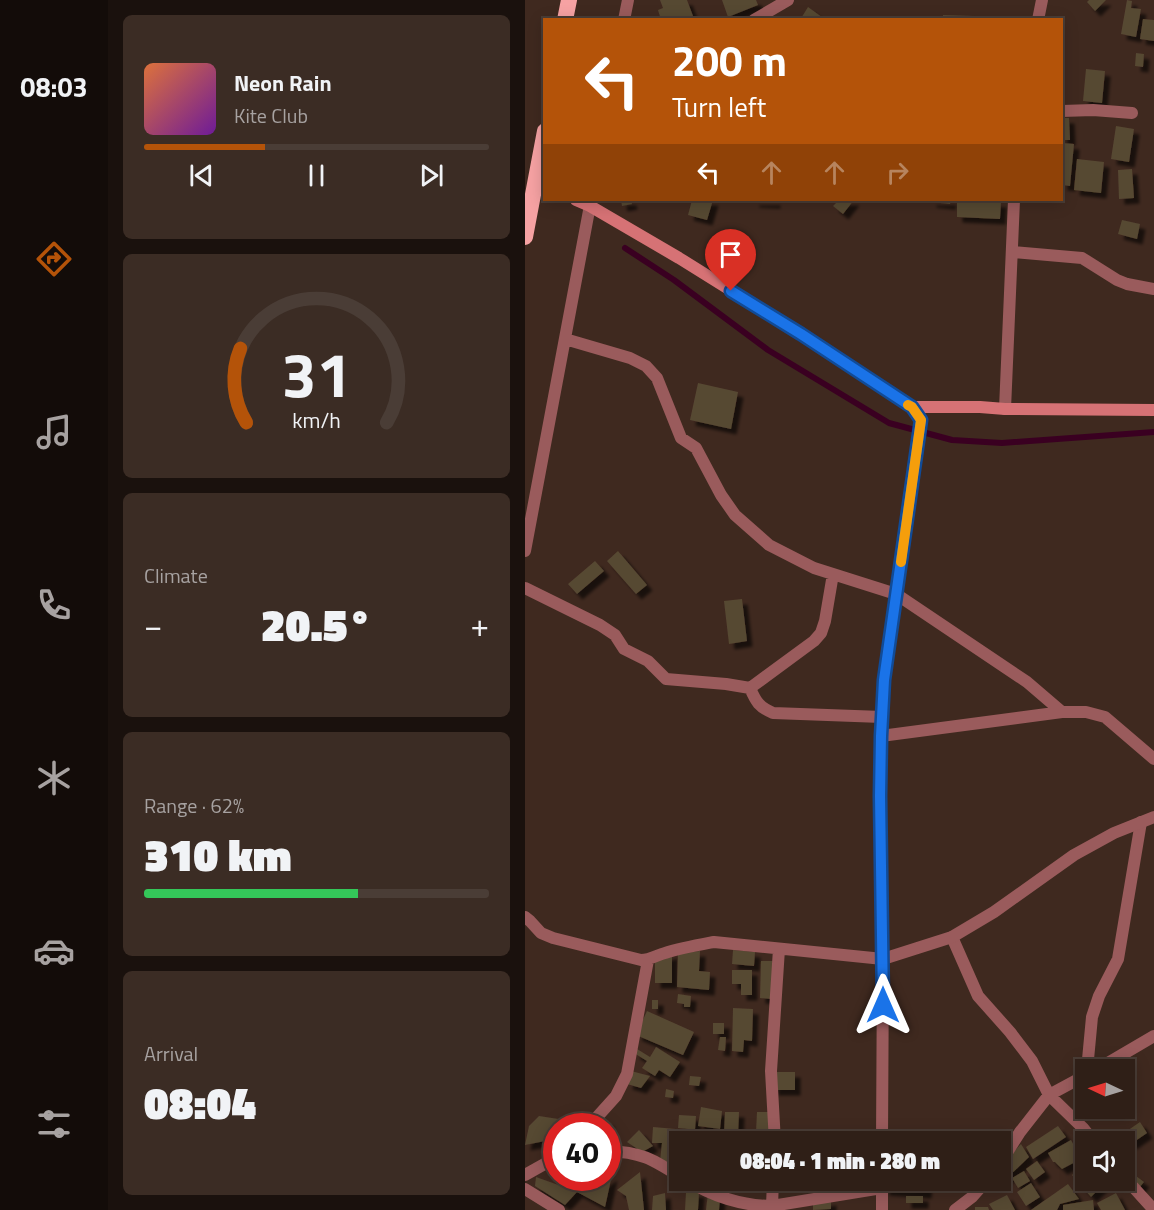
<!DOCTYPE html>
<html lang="en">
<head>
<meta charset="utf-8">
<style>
  :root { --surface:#2f1f17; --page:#3b2c24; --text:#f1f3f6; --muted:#a7a2a1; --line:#4a3d36; --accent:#b45309 }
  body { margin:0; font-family:"Titillium Web",sans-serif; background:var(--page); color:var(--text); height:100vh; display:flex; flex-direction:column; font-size:22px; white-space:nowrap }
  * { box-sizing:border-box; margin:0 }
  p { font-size:20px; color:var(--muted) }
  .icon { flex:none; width:33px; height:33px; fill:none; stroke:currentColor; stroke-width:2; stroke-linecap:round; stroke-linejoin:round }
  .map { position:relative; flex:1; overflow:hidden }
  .sheet { display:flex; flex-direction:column; gap:15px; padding:15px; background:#1a110d; width:417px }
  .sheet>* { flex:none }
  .guide { position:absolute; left:18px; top:18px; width:520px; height:183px; border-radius:0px; box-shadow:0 3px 15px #0003,0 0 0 2px var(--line); background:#b45309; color:#fff; overflow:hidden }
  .needle { width:39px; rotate:274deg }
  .buttons { position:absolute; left:550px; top:1059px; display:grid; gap:12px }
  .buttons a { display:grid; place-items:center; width:60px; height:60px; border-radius:0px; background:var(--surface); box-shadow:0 3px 15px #0003,0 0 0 2px var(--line); font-size:30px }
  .speed { position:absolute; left:18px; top:1113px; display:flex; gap:12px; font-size:30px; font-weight:700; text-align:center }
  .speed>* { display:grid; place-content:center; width:78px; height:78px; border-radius:50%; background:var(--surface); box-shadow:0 3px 15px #0003,0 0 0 2px var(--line); line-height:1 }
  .speed .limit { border:9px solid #d22; background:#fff; color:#111 }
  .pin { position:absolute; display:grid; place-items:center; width:51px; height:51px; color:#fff; margin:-62px -26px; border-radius:50% 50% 50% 0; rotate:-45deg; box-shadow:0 0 6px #0007 }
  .pin .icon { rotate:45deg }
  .me { position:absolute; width:66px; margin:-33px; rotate:0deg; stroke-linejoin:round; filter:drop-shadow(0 0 4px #0008) }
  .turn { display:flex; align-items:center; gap:21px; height:126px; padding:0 30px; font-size:27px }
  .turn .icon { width:78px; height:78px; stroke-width:2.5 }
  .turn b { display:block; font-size:42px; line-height:51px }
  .lanes { display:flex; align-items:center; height:57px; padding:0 30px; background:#0003; justify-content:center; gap:30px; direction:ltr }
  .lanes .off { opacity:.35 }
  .big { font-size:45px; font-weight:800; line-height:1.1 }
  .sheet .card { flex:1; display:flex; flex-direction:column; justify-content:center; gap:9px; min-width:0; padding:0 21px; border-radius:9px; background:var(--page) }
  .sheet .dial { align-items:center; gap:0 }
  .dial svg { height:156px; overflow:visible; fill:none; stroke:var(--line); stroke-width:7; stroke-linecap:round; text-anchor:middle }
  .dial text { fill:var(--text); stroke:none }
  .song { display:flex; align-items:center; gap:18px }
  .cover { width:72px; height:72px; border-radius:9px; background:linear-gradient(135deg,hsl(20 70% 55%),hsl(280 70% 35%)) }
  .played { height:6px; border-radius:3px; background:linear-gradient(90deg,var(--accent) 35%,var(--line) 35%) }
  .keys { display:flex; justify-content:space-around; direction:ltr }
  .heat { display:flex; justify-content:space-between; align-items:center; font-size:33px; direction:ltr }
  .charge { height:9px; border-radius:4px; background:linear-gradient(90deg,#34c759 62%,var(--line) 0) }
  .trip { position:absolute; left:144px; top:1131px; width:342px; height:60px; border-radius:0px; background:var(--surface); box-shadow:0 3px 15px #0003,0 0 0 2px var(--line); font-weight:800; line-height:60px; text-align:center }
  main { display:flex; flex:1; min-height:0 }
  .tabs { display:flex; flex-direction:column; width:108px; justify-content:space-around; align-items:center; background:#130c09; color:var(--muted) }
  .tabs .icon { width:42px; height:42px }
  .tabs .current { color:var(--accent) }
  .tabs b { font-size:27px; color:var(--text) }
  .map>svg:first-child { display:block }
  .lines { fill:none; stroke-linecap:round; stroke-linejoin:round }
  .stream { stroke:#3a0021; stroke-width:6 }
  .building { fill:#574833; filter:url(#shadow) }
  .minor { stroke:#9a5b5c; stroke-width:12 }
  .tertiary { stroke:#9a5b5c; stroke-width:12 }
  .secondary { stroke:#d67275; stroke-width:12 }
  .trunk { stroke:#f6a2a3; stroke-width:16 }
  .route-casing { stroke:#114b97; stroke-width:15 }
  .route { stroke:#1a73e8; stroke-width:10 }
  .slow { stroke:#f59e0b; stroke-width:10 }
</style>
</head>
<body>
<main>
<nav class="tabs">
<b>08:03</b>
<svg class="icon current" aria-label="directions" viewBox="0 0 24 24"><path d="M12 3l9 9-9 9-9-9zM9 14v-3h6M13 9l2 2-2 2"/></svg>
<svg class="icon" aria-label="music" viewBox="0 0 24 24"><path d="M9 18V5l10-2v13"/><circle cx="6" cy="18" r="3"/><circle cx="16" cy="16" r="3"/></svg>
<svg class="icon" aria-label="phone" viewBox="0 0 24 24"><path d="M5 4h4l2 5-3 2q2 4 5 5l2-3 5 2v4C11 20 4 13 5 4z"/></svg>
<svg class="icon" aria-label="climate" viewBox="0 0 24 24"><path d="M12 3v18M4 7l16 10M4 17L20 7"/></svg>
<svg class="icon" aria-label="car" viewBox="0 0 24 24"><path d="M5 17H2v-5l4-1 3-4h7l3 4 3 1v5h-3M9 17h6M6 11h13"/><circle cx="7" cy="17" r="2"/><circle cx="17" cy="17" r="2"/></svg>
<svg class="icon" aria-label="filters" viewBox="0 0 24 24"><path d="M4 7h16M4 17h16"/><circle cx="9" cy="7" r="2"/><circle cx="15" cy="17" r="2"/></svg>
</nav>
<section class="sheet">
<div class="card">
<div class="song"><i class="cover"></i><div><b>Neon Rain</b><p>Kite Club</p></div></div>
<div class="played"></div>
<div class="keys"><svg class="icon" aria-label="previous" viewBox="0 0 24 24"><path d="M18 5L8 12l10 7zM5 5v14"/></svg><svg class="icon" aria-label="pause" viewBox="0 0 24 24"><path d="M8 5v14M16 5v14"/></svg><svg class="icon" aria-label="next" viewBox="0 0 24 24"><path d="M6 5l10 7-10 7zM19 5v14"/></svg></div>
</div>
<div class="card dial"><svg viewBox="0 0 100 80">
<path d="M14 69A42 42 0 1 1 86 69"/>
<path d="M14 69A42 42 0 0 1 11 31" stroke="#b45309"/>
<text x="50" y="56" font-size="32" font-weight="700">31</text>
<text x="50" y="72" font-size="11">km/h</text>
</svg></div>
<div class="card"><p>Climate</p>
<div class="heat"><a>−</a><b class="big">20.5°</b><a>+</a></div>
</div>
<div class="card"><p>Range · 62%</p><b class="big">310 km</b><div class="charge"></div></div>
<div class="card"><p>Arrival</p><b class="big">08:04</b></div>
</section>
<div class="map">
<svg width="629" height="1210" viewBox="0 0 629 1210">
  <defs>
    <filter id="shadow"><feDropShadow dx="5.5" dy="5.5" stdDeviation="1.5" flood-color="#0009"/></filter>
  </defs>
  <rect width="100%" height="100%" fill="#3f291f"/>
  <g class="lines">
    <path class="stream" d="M 100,248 L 149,280 L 243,350 L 364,423 L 427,440 L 477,443 L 629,432"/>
  </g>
  <path class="building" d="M 135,0 L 162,0 L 168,16 L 160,20 L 136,20 L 133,10 L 138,8 Z
    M 197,0 L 231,0 L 233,5 L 203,17 Z
    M 564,0 L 581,0 L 570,11 L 562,2 Z
    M 602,0 L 607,1 L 606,8 L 616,9 L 611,37 L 596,34 Z
    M 283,7 L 301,20 L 275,20 Z
    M 418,15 L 450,16 L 449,20 L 418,20 Z
    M 618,19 L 629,20 L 629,41 L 615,39 Z
    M 611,53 L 619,54 L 618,67 L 610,66 Z
    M 561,69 L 580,71 L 577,103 L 558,101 Z
    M 537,118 L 544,118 L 545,140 L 537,140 Z
    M 591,126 L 609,129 L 604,162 L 586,159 Z
    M 537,143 L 549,144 L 545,186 L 537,185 Z
    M 552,159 L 579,162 L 576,193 L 549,190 Z
    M 607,169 L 609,198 L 594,199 L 593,170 Z
    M 96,200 L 106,200 L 107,204 L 97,206 Z
    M 167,200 L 188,200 L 182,220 L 163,215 Z
    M 229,200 L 250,200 L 250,203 L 229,202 Z
    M 314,200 L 329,200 L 318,214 L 308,206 Z
    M 406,200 L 426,200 L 425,204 L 406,202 Z
    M 432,200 L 476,202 L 475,219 L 432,217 Z
    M 597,220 L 615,224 L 612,239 L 593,234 Z
    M 173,383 L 213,392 L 206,429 L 165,420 Z
    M 93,551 L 122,585 L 111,594 L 82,561 Z
    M 70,561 L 79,571 L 52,594 L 43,584 Z
    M 217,599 L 222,641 L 204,644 L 199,601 Z
    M 208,950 L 230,952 L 229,966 L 207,964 Z
    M 175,951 L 174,971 L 185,972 L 184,990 L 152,987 L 153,953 Z
    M 147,953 L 147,983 L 130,983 L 130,959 Z
    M 236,961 L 248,961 L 247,999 L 235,998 Z
    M 207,970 L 227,970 L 227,995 L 216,995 L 216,984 L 207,984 Z
    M 153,994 L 166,996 L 165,1007 L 159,1007 L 159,1004 L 152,1003 Z
    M 127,1000 L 133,1000 L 133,1009 L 127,1009 Z
    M 208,1008 L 228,1009 L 227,1041 L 219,1040 L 218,1052 L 207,1051 Z
    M 122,1011 L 169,1032 L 158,1055 L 111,1035 Z
    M 188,1023 L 199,1023 L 199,1034 L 188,1034 Z
    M 195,1037 L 201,1037 L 200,1051 L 193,1050 Z
    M 131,1047 L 155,1062 L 145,1077 L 134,1070 L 130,1076 L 117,1068 L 122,1061 L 109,1053 L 112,1049 L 125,1057 Z
    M 106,1071 L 125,1076 L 116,1088 L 102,1084 Z
    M 248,1072 L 270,1072 L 270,1090 L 248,1090 Z
    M 165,1076 L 176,1077 L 174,1086 L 164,1085 Z
    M 141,1089 L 149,1091 L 148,1098 L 140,1097 Z
    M 176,1107 L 197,1111 L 195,1129 L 173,1126 Z
    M 200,1112 L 214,1112 L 213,1135 L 199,1134 Z
    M 232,1112 L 246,1112 L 245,1133 L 231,1132 Z
    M 154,1115 L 171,1116 L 170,1130 L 177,1131 L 177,1142 L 154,1142 L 155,1129 L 163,1129 L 153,1128 Z
    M 14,1116 L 40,1120 L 34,1126 L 32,1126 L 32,1130 L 20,1141 L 0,1145 L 4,1126 Z
    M 83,1120 L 87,1138 L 82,1139 L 82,1126 L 76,1126 Z
    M 615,1122 L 622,1133 L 606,1144 L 599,1133 Z
    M 533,1126 L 541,1137 L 508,1159 L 501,1147 Z
    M 128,1127 L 151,1129 L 148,1162 L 135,1161 L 137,1143 L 127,1143 Z
    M 114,1130 L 128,1146 L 117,1152 L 102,1142 Z
    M 546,1140 L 556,1159 L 537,1169 L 530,1162 L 528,1162 L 523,1153 Z
    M 496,1144 L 504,1157 L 481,1179 L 476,1174 L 476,1165 Z
    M 512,1161 L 520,1172 L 509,1180 L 501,1169 Z
    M 561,1162 L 561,1180 L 577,1180 L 580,1183 L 566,1197 L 547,1175 Z
    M 499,1171 L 505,1181 L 493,1188 L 487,1178 Z
    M 115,1172 L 119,1210 L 104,1210 L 101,1196 L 92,1190 Z
    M 87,1175 L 80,1207 L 52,1192 L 40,1205 L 10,1186 L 11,1177 L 39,1187 L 57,1182 L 73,1185 Z
    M 611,1176 L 619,1182 L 613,1189 L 605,1183 Z
    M 279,1180 L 305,1180 L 305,1186 L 279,1183 Z
    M 360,1180 L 402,1180 L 401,1193 L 359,1190 Z
    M 506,1183 L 515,1197 L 501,1206 L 492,1192 Z
    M 543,1184 L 554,1199 L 535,1204 L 532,1210 L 506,1210 Z
    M 161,1192 L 174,1192 L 173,1210 L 160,1210 Z
    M 140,1193 L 141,1210 L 127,1210 L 128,1196 Z
    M 183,1193 L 195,1198 L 194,1210 L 181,1210 Z
    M 591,1193 L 600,1210 L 576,1210 L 572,1203 Z
    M 482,1195 L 490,1210 L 468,1210 L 464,1204 Z
    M 381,1196 L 398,1196 L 398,1203 L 381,1203 Z
    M 306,1200 L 306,1209 L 288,1210 L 288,1203 Z
    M 568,1200 L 569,1210 L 538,1210 L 538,1205 Z
    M 450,1207 L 463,1207 L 464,1210 L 450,1210 Z"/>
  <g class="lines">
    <path class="minor" d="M 99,20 L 103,0
      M 229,20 L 263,0
      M 513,20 L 517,0
      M 537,111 L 568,110 L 607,113
      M 487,252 L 557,258 L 592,280 L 602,284 L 629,289
      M 40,339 L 105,358 L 121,366 L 132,378 L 156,438 L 171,448 L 196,495 L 210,515 L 244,545 L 289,568 L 371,594 L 502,682 L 537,712
      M 480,409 L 489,200
      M 0,551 L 66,200
      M 0,588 L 75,625 L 90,635 L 99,649 L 123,661 L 141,679 L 201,684 L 225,688 L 289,641 L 296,633 L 300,621 L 308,574
      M 225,688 C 231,702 234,707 248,713 L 357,717
      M 356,736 L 537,712 L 561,712 L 580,717 L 629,759
      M 0,917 L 5,921 L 16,933 L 28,938 L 116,960 C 125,960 132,955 140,953 C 156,948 173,945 189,942 L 358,959
      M 427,937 L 453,996 L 485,1032 L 507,1061 L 524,1095 L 558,1128 L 569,1142
      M 562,1070 L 567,1017 L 574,996 L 593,959 L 616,822
      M 571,1070 L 629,1036
      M 64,1126 L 91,1096 L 102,1074 L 123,960
      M 250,1142 L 246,1071 L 254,949
      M 82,1151 C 116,1152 127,1159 154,1176
      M 476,1162 L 495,1132 L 524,1095 L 561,1075
      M 0,1175 L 32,1157
      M 600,1178 L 629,1210
      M 162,1180 C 186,1196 218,1206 247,1206 L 357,1188
      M 0,1189 L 34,1210
      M 247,1206 L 248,1180
      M 430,1210 L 447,1197 L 462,1180"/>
    <path class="tertiary" d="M 358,959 L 427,937 L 469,912 L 549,855 L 589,833 L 629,817
      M 357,1142 L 358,959 L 355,796 L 356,736 L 359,680 L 396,420 L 387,407
      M 357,1210 L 357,1180"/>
    <path class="secondary" d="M 51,200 L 65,206 L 154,258 L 276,334 L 387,407 L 455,407 L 480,409 L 629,410"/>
    <path class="trunk" d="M 40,20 L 44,0
      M 0,237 L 20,131"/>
  </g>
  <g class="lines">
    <defs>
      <path id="route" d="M 206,291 L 276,334 L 387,407 L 396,420 L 359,680 L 356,736 L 355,796 L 358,1005"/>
    </defs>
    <use href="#route" class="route-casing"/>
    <use href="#route" class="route"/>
    <path class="slow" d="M 376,562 L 396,420 L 387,407 L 383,405"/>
  </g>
</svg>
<div class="buttons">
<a><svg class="needle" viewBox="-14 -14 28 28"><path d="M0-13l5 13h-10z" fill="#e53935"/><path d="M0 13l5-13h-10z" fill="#a7a2a1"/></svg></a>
<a><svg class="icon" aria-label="sound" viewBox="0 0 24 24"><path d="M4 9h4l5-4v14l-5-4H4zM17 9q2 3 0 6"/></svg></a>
</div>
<div class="speed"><div class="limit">40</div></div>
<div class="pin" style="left:206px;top:291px;background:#d93025"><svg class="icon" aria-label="arrive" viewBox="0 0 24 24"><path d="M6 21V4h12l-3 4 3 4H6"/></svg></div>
<svg class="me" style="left:358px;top:1005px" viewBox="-20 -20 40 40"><path d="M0-17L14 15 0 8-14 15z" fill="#1a73e8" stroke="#fff" stroke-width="4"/></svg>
<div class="trip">08:04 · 1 min · 280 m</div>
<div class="guide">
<div class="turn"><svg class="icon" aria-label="left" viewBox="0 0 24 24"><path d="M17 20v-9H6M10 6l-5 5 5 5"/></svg><div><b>200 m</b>Turn left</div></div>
<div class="lanes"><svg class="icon" aria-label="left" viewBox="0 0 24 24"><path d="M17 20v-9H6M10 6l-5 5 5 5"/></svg><svg class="icon off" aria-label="ahead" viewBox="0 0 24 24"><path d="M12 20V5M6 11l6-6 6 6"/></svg><svg class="icon off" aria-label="ahead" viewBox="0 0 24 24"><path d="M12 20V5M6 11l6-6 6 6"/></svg><svg class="icon off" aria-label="right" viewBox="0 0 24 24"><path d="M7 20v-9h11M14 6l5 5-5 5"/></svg></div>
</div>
</div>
</main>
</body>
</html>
